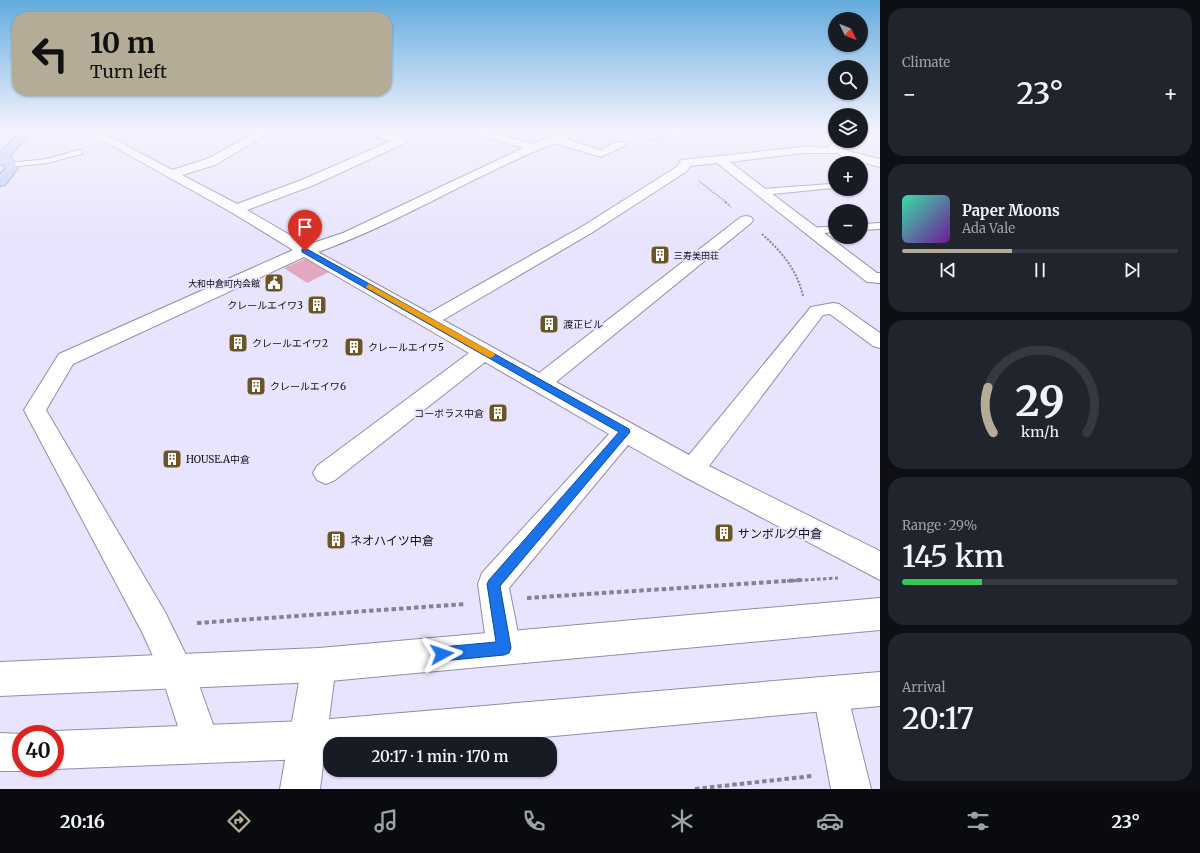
<!DOCTYPE html>
<html lang="en">
<head>
<meta charset="utf-8">
<style>
  :root { --surface:#171b24; --page:#20242c; --text:#f1f3f6; --muted:#9ea1a6; --line:#363941; --accent:#b5ac98 }
  body { margin:0; font-family:Merriweather,"Noto Sans JP",serif; background:var(--page); color:var(--text); height:100vh; display:flex; flex-direction:column; font-size:15px; white-space:nowrap }
  * { box-sizing:border-box; margin:0 }
  p { font-size:13px; color:var(--muted) }
  .icon { flex:none; width:22px; height:22px; fill:none; stroke:currentColor; stroke-width:2; stroke-linecap:round; stroke-linejoin:round }
  .map { position:relative; flex:1; overflow:hidden }
  .side { display:flex; flex-direction:column; gap:8px; padding:8px; background:#0d0f14; width:320px }
  .side>* { flex:none }
  .banner { position:absolute; left:12px; top:12px; width:380px; height:84px; border-radius:16px; box-shadow:0 1px 3px #0004; background:#b5ac98; color:#111; overflow:hidden }
  .needle { width:26px; rotate:133deg }
  .tools { position:absolute; left:828px; top:12px; display:grid; gap:8px }
  .tools a { display:grid; place-items:center; width:40px; height:40px; border-radius:50%; background:var(--surface); box-shadow:0 1px 3px #0004; font-size:20px }
  .speed { position:absolute; left:12px; top:725px; display:flex; gap:8px; font-size:20px; font-weight:700; text-align:center }
  .speed>* { display:grid; place-content:center; width:52px; height:52px; border-radius:50%; background:var(--surface); box-shadow:0 1px 3px #0004; line-height:1 }
  .speed .limit { border:6px solid #d22; background:#fff; color:#111 }
  .pin { position:absolute; display:grid; place-items:center; width:34px; height:34px; color:#fff; margin:-41px -17px; border-radius:50% 50% 50% 0; rotate:-45deg; box-shadow:0 0 4px #0007 }
  .pin .icon { rotate:45deg }
  .me { position:absolute; width:44px; margin:-22px; rotate:85deg; stroke-linejoin:round; filter:drop-shadow(0 0 3px #0008) }
  .turn { display:flex; align-items:center; gap:14px; height:84px; padding:0 12px; font-size:18px }
  .turn .icon { width:52px; height:52px; stroke-width:2.5 }
  .turn b { display:block; font-size:28px; line-height:34px }
  .big { font-size:30px; font-weight:600; line-height:1.1 }
  .side .card { flex:1; display:flex; flex-direction:column; justify-content:center; gap:6px; min-width:0; padding:0 14px; border-radius:16px; background:var(--page) }
  .side .dial { align-items:center; gap:0 }
  .dial svg { height:104px; overflow:visible; fill:none; stroke:var(--line); stroke-width:7; stroke-linecap:round; text-anchor:middle }
  .dial text { fill:var(--text); stroke:none }
  .song { display:flex; align-items:center; gap:12px }
  .cover { width:48px; height:48px; border-radius:6px; background:linear-gradient(135deg,hsl(160 70% 55%),hsl(280 70% 35%)) }
  .played { height:4px; border-radius:2px; background:linear-gradient(90deg,var(--accent) 40%,var(--line) 40%) }
  .keys { display:flex; justify-content:space-around; direction:ltr }
  .heat { display:flex; justify-content:space-between; align-items:center; font-size:22px; direction:ltr }
  .charge { height:6px; border-radius:3px; background:linear-gradient(90deg,#34c759 29%,var(--line) 0) }
  .trip { position:absolute; left:323px; top:737px; width:234px; height:40px; border-radius:16px; background:var(--surface); box-shadow:0 1px 3px #0004; font-weight:600; line-height:40px; text-align:center }
  .tab-bar { display:flex; height:64px; justify-content:space-around; align-items:center; background:#090b0e; color:var(--muted) }
  .tab-bar .icon { width:28px; height:28px }
  .tab-bar .active { color:var(--accent) }
  .tab-bar b { font-size:18px; color:var(--text) }
  main { display:flex; flex:1; min-height:0 }
  .map>svg:first-child { display:block }
  .green { fill:#e3a8bf }
  .lines { fill:none; stroke-linecap:round; stroke-linejoin:round }
  .lane-casing { stroke:#928ca9; stroke-width:2 }
  .street-casing { stroke:#928ca9; stroke-width:2 }
  .secondary-casing { stroke:#928ca9; stroke-width:2 }
  .highway-casing { stroke:#7b8aab; stroke-width:2 }
  .path-far3 { stroke:#868294; stroke-width:1.5; stroke-dasharray:1.5 1; stroke-linecap:butt }
  .path-far2 { stroke:#868294; stroke-width:2; stroke-dasharray:2 1.5; stroke-linecap:butt }
  .path-far1 { stroke:#868294; stroke-width:3; stroke-dasharray:3.5 2.5; stroke-linecap:butt }
  .path { stroke:#868294; stroke-width:4; stroke-dasharray:4.5 3; stroke-linecap:butt }
  .lane { fill:#fff; fill-rule:evenodd }
  .street { fill:#fff; fill-rule:evenodd }
  .secondary { fill:#fff; fill-rule:evenodd }
  .highway { fill:#b4ccfa; fill-rule:evenodd }
  .route { fill:#1a73e8; stroke:#114b97 }
  .slow { fill:#f59e0b }
  .labels { text-anchor:middle; dominant-baseline:central; stroke-width:4; stroke-linejoin:round; paint-order:stroke }
  .far-poi-label { font-size:9px; fill:#100e18; stroke:#e9e4fd; text-anchor:start }
  .poi-label { font-size:10px; fill:#100e18; stroke:#e9e4fd; text-anchor:start }
  .near-poi-label { font-size:12px; fill:#100e18; stroke:#e9e4fd; text-anchor:start }
</style>
</head>
<body>
<main>
<div class="map">
<svg width="880" height="789" viewBox="0 0 880 789">
  <rect width="100%" height="100%" fill="#e9e4fd"/>
  <path class="green" d="M 307,258 L 329,272 L 307,283 L 284,268 Z"/>
  <g class="lines">
    <defs>
      <path id="lane" d="M 686,130 L 704,130 C 697,135 657,140 650,135 C 654,132 679,131 686,130 Z
        M 79,150 L 82,150 L 82,154 L 47,163 L 10,167 L 6,165 L 10,163 L 47,159 Z
        M 830,184 L 833,184 L 834,186 L 833,188 L 762,195 L 758,192 L 762,189 Z
        M 880,223 L 880,229 L 861,230 L 861,224 Z
        M 835,226 L 835,232 L 812,234 L 807,231 L 812,228 Z"/>
      <path id="street" d="M 84,130 L 97,130 L 172,170 L 207,159 L 261,130 L 274,130 L 215,165 L 182,175 L 237,204 L 304,179 L 391,141 L 360,132 L 359,130 L 376,130 L 405,139 L 406,141 L 405,143 L 314,185 L 247,210 L 307,245 L 343,233 L 523,148 L 469,132 L 468,130 L 485,130 L 533,144 L 567,130 L 582,130 L 581,132 L 565,139 L 600,150 L 616,142 L 624,142 L 626,144 L 624,146 L 601,157 L 555,143 C 474,175 400,223 318,252 L 429,313 L 583,226 L 678,166 L 681,160 L 803,147 L 844,148 L 846,150 L 844,152 L 840,153 L 803,153 L 730,162 L 877,273 L 880,273 L 880,283 L 867,282 L 717,163 L 690,166 L 687,171 L 593,232 L 443,320 L 539,373 L 741,217 L 746,216 L 751,217 L 753,220 L 751,223 L 556,382 L 689,455 L 811,307 L 833,303 L 839,304 L 880,333 L 880,348 L 873,346 L 830,314 L 823,315 L 709,466 L 880,551 L 880,580 L 683,476 L 628,445 L 509,588 L 521,648 L 516,660 L 504,665 L 492,660 L 487,648 L 478,584 L 482,573 L 609,434 L 485,362 L 335,480 L 326,484 L 317,480 L 313,473 L 317,466 L 469,353 L 304,257 L 73,364 L 46,410 L 165,612 L 194,671 L 220,744 L 214,757 L 201,763 L 188,757 L 161,674 L 143,634 L 24,410 L 59,354 L 293,250 L 231,212 Z
        M 640,130 L 652,130 L 659,137 L 658,139 L 650,139 Z
        M 319,648 L 331,653 L 336,665 L 320,789 L 280,789 L 302,665 L 307,653 Z
        M 830,676 L 842,681 L 847,693 L 871,789 L 831,789 L 813,693 L 818,681 Z"/>
      <path id="secondary" d="M 835,141 L 847,141 L 841,147 L 851,152 L 880,159 L 880,167 L 843,157 L 828,147 Z
        M 880,598 L 880,630 L 319,682 L 0,696 L 0,662 L 319,648 Z
        M 880,672 L 880,706 L 466,744 L 330,744 L 330,756 L 307,759 L 55,769 L 53,768 L 55,768 L 55,734 L 48,734 L 55,731 L 307,721 Z
        M 0,733 L 23,734 L 21,734 L 21,768 L 28,768 L 21,771 L 0,771 Z"/>
      <path id="highway" d="M 0,130 L 8,130 L 4,135 L 0,136 Z
        M 22,130 L 33,130 L 10,156 L 18,168 L 5,185 L 0,186 L 0,174 L 6,168 L 3,164 L 0,165 L 0,153 Z"/>
    </defs>
    <use href="#lane" class="lane-casing"/>
    <use href="#street" class="street-casing"/>
    <use href="#secondary" class="secondary-casing"/>
    <use href="#highway" class="highway-casing"/>
    <path class="path-far3" d="M 861,139 L 872,130
      M 699,181 L 727,203"/>
    <path class="path-far2" d="M 725,202 L 731,207
      M 762,234 C 782,252 797,270 803,296"/>
    <path class="path-far1" d="M 787,581 L 838,578"/>
    <path class="path" d="M 527,598 L 802,580
      M 197,623 L 466,604
      M 695,789 L 812,776"/>
    <use href="#lane" class="lane"/>
    <use href="#street" class="street"/>
    <use href="#secondary" class="secondary"/>
    <use href="#highway" class="highway"/>
  </g>
  <linearGradient id="sky" x2="0" y2="1"><stop stop-color="#64acde"/><stop offset="0.54" stop-color="#f5f3fe"/><stop offset="1" stop-color="#f5f3fe" stop-opacity="0"/></linearGradient>
  <rect width="880" height="241" fill="url(#sky)"/>
  <path class="route" d="M 302,249 L 307,249 L 629,429 L 630,432 L 500,586 L 511,648 L 509,653 L 504,655 L 442,661 L 437,659 L 435,654 L 437,649 L 442,647 L 496,642 L 487,584 L 489,580 L 619,432 L 302,252 Z"/>
  <path class="slow" d="M 369,284 L 494,353 L 495,355 L 491,358 L 488,357 L 367,288 L 366,287 Z"/>
  <defs>
    <symbol id="building-square" viewBox="-11 -11 22 22"><rect x="-9" y="-9" width="18" height="18" rx="4" fill="#6b5525" stroke="#e9e4fd"/><path d="M-4-6H4V6H1V3H-1V6H-4ZM-2.5-4.3h1.7v1.8h-1.7ZM.8-4.3h1.7v1.8H.8ZM-2.5-1h1.7V.8h-1.7ZM.8-1h1.7V.8H.8Z" fill="#fff"/></symbol>
    <symbol id="civic-square" viewBox="-11 -11 22 22"><rect x="-9" y="-9" width="18" height="18" rx="4" fill="#6b5525" stroke="#e9e4fd"/><path d="M-.6-6.5H3V-4.5H.6V-3L4-1V1h2V6H-6V1h2V-1L-.6-3ZM-1.2 2.5V6h2.4V2.5Z" fill="#fff"/></symbol>
  </defs>
  <g fill-rule="evenodd">
    <use href="#building-square" x="649" y="244" width="22" height="22"/>
    <use href="#civic-square" x="263" y="272" width="22" height="22"/>
    <use href="#building-square" x="306" y="294" width="22" height="22"/>
    <use href="#building-square" x="538" y="313" width="22" height="22"/>
    <use href="#building-square" x="227" y="332" width="22" height="22"/>
    <use href="#building-square" x="343" y="336" width="22" height="22"/>
    <use href="#building-square" x="245" y="375" width="22" height="22"/>
    <use href="#building-square" x="487" y="402" width="22" height="22"/>
    <use href="#building-square" x="161" y="448" width="22" height="22"/>
    <use href="#building-square" x="713" y="522" width="22" height="22"/>
    <use href="#building-square" x="325" y="529" width="22" height="22"/>
  </g>
  <g class="labels">
    <g class="far-poi-label">
      <text x="674" y="255">三寿美田荘</text>
      <text x="260" y="283" text-anchor="end">大和中倉町内会館</text>
    </g>
    <g class="poi-label">
      <text x="303" y="305" text-anchor="end">クレールエイワ3</text>
      <text x="563" y="324">渡正ビル</text>
      <text x="252" y="343">クレールエイワ2</text>
      <text x="368" y="347">クレールエイワ5</text>
      <text x="270" y="386">クレールエイワ6</text>
      <text x="484" y="413" text-anchor="end">コーポラス中倉</text>
      <text x="186" y="459">HOUSE.A中倉</text>
    </g>
    <g class="near-poi-label">
      <text x="738" y="533">サンボルグ中倉</text>
      <text x="350" y="540">ネオハイツ中倉</text>
    </g>
  </g>
</svg>
<div class="tools">
<a><svg class="needle" viewBox="-14 -14 28 28"><path d="M0-13l5 13h-10z" fill="#e53935"/><path d="M0 13l5-13h-10z" fill="#9ea1a6"/></svg></a>
<a><svg class="icon" aria-label="search" viewBox="0 0 24 24"><circle cx="10" cy="10" r="6"/><path d="M15 15l6 6"/></svg></a>
<a><svg class="icon" aria-label="layers" viewBox="0 0 24 24"><path d="M12 4l9 5-9 5-9-5zM3 14l9 5 9-5"/></svg></a>
<a>+</a>
<a>−</a>
</div>
<div class="speed"><div class="limit">40</div></div>
<div class="pin" style="left:305px;top:251px;background:#d93025"><svg class="icon" aria-label="arrive" viewBox="0 0 24 24"><path d="M6 21V4h12l-3 4 3 4H6"/></svg></div>
<svg class="me" style="left:442px;top:654px" viewBox="-20 -20 40 40"><path d="M0-17L14 15 0 8-14 15z" fill="#1a73e8" stroke="#fff" stroke-width="4"/></svg>
<div class="trip">20:17 · 1 min · 170 m</div>
<div class="banner">
<div class="turn"><svg class="icon" aria-label="left" viewBox="0 0 24 24"><path d="M17 20v-9H6M10 6l-5 5 5 5"/></svg><div><b>10 m</b>Turn left</div></div>
</div>
</div>
<section class="side">
<div class="card"><p>Climate</p>
<div class="heat"><a>−</a><b class="big">23°</b><a>+</a></div>
</div>
<div class="card">
<div class="song"><i class="cover"></i><div><b>Paper Moons</b><p>Ada Vale</p></div></div>
<div class="played"></div>
<div class="keys"><svg class="icon" aria-label="previous" viewBox="0 0 24 24"><path d="M18 5L8 12l10 7zM5 5v14"/></svg><svg class="icon" aria-label="pause" viewBox="0 0 24 24"><path d="M8 5v14M16 5v14"/></svg><svg class="icon" aria-label="next" viewBox="0 0 24 24"><path d="M6 5l10 7-10 7zM19 5v14"/></svg></div>
</div>
<div class="card dial"><svg viewBox="0 0 100 80">
<path d="M14 69A42 42 0 1 1 86 69"/>
<path d="M14 69A42 42 0 0 1 10 34" stroke="#b5ac98"/>
<text x="50" y="56" font-size="32" font-weight="700">29</text>
<text x="50" y="72" font-size="11">km/h</text>
</svg></div>
<div class="card"><p>Range · 29%</p><b class="big">145 km</b><div class="charge"></div></div>
<div class="card"><p>Arrival</p><b class="big">20:17</b></div>
</section>
</main>
<nav class="tab-bar">
<b>20:16</b>
<svg class="icon active" aria-label="directions" viewBox="0 0 24 24"><path d="M12 3l9 9-9 9-9-9zM9 14v-3h6M13 9l2 2-2 2"/></svg>
<svg class="icon" aria-label="music" viewBox="0 0 24 24"><path d="M9 18V5l10-2v13"/><circle cx="6" cy="18" r="3"/><circle cx="16" cy="16" r="3"/></svg>
<svg class="icon" aria-label="phone" viewBox="0 0 24 24"><path d="M5 4h4l2 5-3 2q2 4 5 5l2-3 5 2v4C11 20 4 13 5 4z"/></svg>
<svg class="icon" aria-label="climate" viewBox="0 0 24 24"><path d="M12 3v18M4 7l16 10M4 17L20 7"/></svg>
<svg class="icon" aria-label="car" viewBox="0 0 24 24"><path d="M5 17H2v-5l4-1 3-4h7l3 4 3 1v5h-3M9 17h6M6 11h13"/><circle cx="7" cy="17" r="2"/><circle cx="17" cy="17" r="2"/></svg>
<svg class="icon" aria-label="filters" viewBox="0 0 24 24"><path d="M4 7h16M4 17h16"/><circle cx="9" cy="7" r="2"/><circle cx="15" cy="17" r="2"/></svg>
<b>23°</b>
</nav>
</body>
</html>
